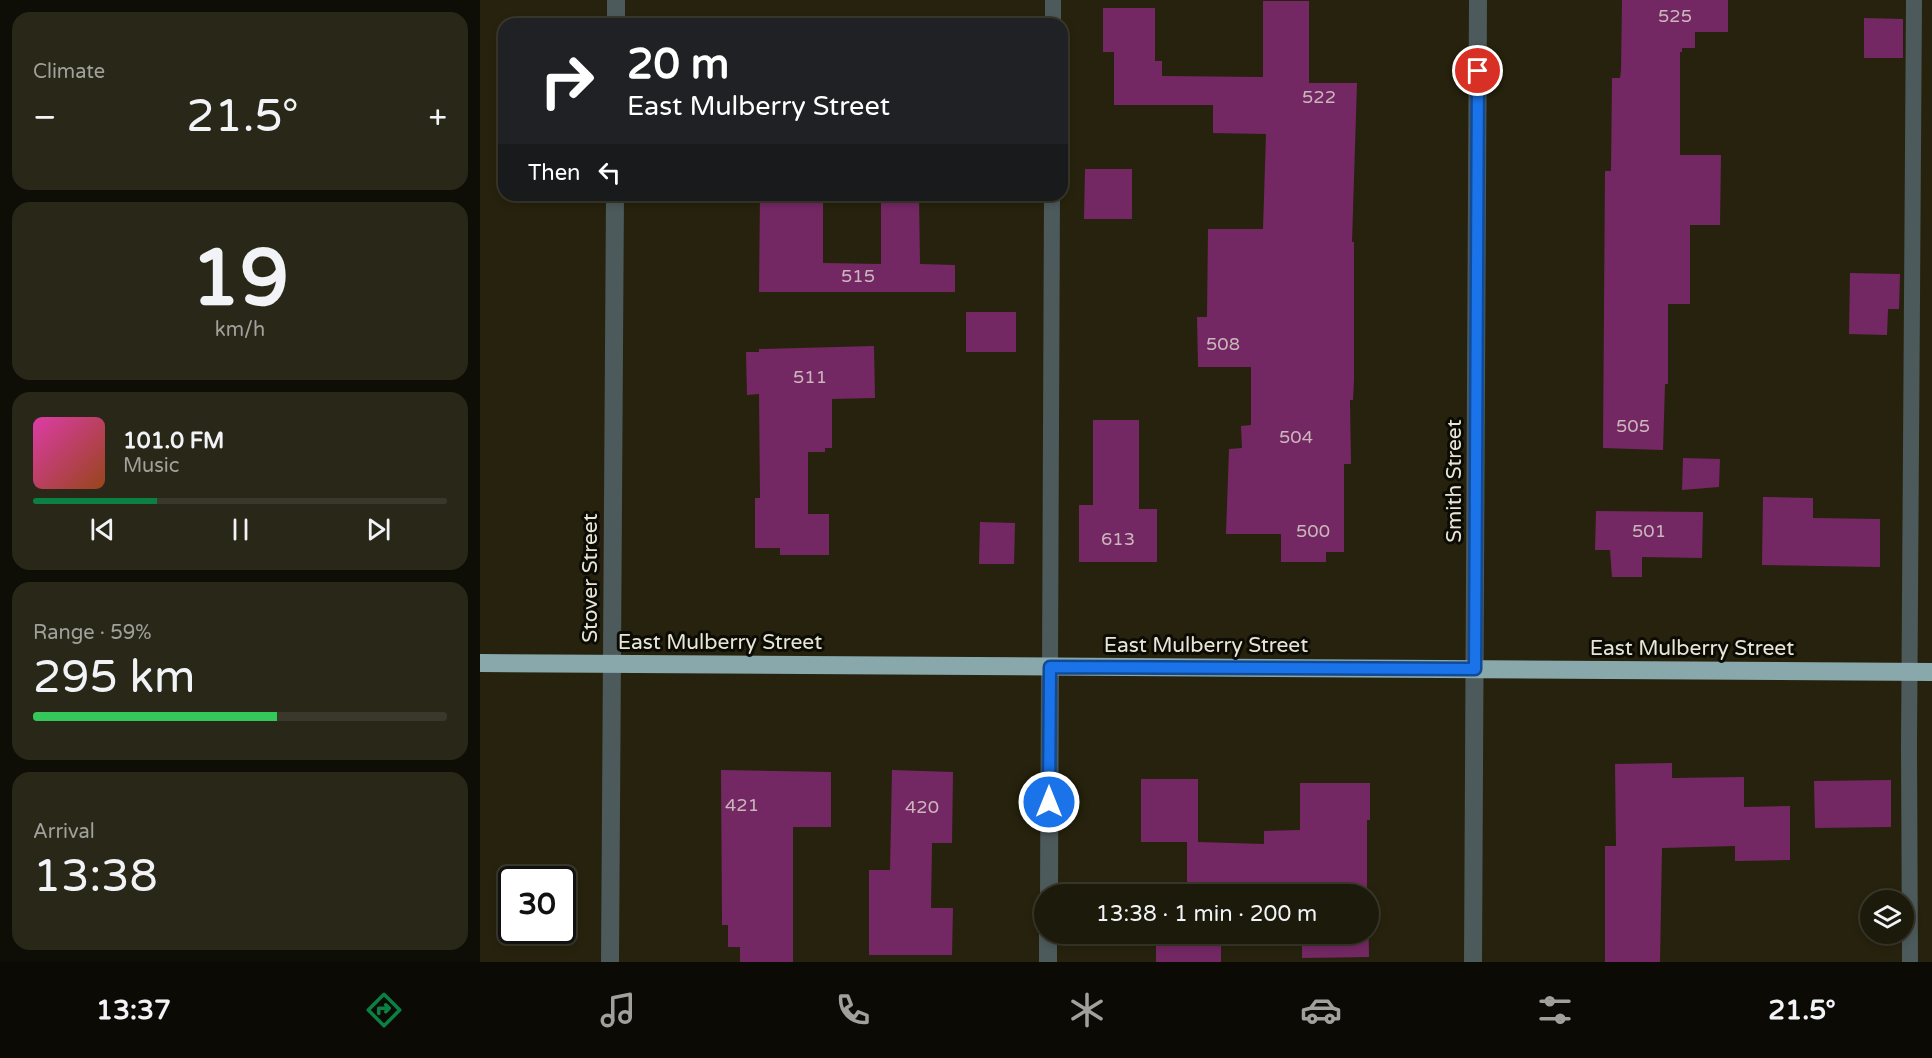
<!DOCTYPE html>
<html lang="en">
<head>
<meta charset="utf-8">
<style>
  :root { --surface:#1c1a0a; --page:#292718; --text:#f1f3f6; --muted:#a0a19c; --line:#3a382b; --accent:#0b8043 }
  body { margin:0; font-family:"Varela Round",sans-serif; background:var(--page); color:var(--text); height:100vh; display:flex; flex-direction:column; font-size:22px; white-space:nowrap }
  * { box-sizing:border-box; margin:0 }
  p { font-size:20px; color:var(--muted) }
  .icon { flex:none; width:33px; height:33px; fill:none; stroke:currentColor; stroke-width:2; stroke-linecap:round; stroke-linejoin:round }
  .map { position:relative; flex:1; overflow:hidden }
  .drawer { display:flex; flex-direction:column; gap:12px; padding:12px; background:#0f0e06; width:480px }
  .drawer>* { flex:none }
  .top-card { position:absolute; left:18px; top:18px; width:570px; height:183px; border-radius:18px; box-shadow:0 3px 9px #0003,0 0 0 2px var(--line); background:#202124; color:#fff; overflow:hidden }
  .controls { position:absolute; left:1380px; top:890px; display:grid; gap:12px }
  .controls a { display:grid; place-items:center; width:54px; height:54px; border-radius:50%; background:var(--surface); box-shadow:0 3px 9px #0003,0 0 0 2px var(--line); font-size:30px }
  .speed { position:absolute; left:18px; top:866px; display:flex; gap:12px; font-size:30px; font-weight:700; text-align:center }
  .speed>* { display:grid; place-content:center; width:78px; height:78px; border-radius:50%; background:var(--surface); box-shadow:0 3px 9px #0003,0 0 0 2px var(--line); line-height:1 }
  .speed .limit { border:3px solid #111; border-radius:9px; background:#fff; color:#111 }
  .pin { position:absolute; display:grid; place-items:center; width:51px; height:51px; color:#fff; margin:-26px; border:3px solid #fff; border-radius:50%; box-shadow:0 2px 6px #0007 }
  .me { position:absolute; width:66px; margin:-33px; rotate:0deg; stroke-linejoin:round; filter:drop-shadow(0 0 4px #0008) }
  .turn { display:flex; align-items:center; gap:21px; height:126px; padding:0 30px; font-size:27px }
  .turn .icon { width:78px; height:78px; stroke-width:2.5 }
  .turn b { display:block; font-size:42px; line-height:51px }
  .then { display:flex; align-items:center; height:57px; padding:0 30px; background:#0003; gap:12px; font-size:22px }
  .big { font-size:45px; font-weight:600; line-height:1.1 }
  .drawer .tile { flex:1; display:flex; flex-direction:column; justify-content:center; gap:9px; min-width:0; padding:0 21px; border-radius:18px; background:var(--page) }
  .drawer .dial { align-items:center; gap:0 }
  .dial b { font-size:78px; line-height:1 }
  .song { display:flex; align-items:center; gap:18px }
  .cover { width:72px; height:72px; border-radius:9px; background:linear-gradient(135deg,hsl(320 70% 55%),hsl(20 70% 35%)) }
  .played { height:6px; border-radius:3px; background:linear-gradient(90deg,var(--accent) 30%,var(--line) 30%) }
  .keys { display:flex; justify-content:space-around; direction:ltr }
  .heat { display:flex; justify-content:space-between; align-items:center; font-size:33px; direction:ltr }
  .charge { height:9px; border-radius:4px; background:linear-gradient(90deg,#34c759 59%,var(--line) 0) }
  .trip { position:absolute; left:554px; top:884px; width:345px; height:60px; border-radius:30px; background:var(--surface); box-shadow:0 3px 9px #0003,0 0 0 2px var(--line); font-weight:600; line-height:60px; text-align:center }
  .tab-bar { display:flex; height:96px; justify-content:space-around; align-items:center; background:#0b0a04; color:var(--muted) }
  .tab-bar .icon { width:42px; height:42px }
  .tab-bar .selected { color:var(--accent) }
  .tab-bar b { font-size:27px; color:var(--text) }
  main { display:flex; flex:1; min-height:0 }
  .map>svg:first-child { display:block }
  .building { fill:#742863 }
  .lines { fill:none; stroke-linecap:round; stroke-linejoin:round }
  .lane { stroke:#4d5a5b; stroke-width:16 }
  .street { stroke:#4d5a5b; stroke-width:18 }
  .highway { stroke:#88a8ab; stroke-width:18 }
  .route-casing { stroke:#114b97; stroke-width:15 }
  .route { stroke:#1a73e8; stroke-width:10 }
  .labels { text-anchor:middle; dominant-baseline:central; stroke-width:6; stroke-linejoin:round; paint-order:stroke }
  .number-label { font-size:18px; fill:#cbb6bc }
  .street-label { font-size:21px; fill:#e8e6d9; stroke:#0d0c04 }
</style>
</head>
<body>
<main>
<section class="drawer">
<div class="tile"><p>Climate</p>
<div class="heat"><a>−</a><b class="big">21.5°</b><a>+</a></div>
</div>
<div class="tile dial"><b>19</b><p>km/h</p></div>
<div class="tile">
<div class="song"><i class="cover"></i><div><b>101.0 FM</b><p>Music</p></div></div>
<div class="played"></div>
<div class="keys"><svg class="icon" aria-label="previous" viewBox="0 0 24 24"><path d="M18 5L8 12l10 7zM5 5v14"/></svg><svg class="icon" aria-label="pause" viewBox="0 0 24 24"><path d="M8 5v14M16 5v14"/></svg><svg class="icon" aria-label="next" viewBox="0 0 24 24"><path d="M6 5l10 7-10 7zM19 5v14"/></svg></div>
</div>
<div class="tile"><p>Range · 59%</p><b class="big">295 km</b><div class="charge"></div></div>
<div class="tile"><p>Arrival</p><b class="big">13:38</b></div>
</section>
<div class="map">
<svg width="1452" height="962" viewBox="0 0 1452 962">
  <rect width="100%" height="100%" fill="#26220d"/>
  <path class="building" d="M 1142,0 L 1248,0 L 1248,32 L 1215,32 L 1215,48 L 1202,48 L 1202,52 L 1200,52 L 1200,155 L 1241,155 L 1240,225 L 1210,225 L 1210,304 L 1188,304 L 1188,384 L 1185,384 L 1183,450 L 1123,448 L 1125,171 L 1131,171 L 1132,78 L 1140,78 L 1141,70 Z
    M 783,1 L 829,1 L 829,83 L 877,83 L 872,242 L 874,242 L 874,380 L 873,400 L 870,400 L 871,464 L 864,464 L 864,552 L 846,552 L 846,562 L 801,562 L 801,534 L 746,534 L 749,449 L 762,448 L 761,426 L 771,425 L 771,367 L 718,367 L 717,317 L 727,317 L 728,229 L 783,229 L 786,134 L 733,133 L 733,105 L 634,105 L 634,52 L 623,52 L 623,8 L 675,8 L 675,61 L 682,61 L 682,76 L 783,77 Z
    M 1384,18 L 1423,19 L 1423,58 L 1384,58 Z
    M 605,169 L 652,169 L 652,219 L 604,219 Z
    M 280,195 L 343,195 L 343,263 L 401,264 L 401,195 L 439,195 L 440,264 L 475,265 L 475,292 L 279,292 Z
    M 1370,273 L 1420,274 L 1419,309 L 1408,309 L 1407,335 L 1369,334 Z
    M 486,312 L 536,312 L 536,352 L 486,352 Z
    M 394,346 L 395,398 L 352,399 L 352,448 L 345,448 L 345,452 L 328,452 L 328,514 L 349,514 L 349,555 L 300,555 L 300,548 L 275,548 L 275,498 L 280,498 L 279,394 L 267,395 L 266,352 L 279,352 L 279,349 Z
    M 613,420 L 659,420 L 659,509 L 677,509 L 677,562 L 599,562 L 599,505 L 613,505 Z
    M 1203,458 L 1240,459 L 1239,487 L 1202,490 Z
    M 1283,497 L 1333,498 L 1333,518 L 1400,519 L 1400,567 L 1282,565 Z
    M 1116,511 L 1223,512 L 1222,558 L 1162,557 L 1162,577 L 1132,577 L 1130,550 L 1115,550 Z
    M 500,522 L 535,523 L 534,564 L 499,564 Z
    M 1192,763 L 1192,778 L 1264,777 L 1264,807 L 1310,806 L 1310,860 L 1255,861 L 1255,846 L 1182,848 L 1180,962 L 1125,962 L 1125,846 L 1136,846 L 1135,764 Z
    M 241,770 L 351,772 L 351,827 L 313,827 L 313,962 L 260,962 L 260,947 L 248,947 L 248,925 L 242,925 Z
    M 412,770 L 473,772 L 472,843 L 452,843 L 451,908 L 473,908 L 472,955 L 389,955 L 389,870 L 410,870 Z
    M 661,779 L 718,779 L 718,842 L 784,844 L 784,831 L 820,830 L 820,783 L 890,783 L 890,820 L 887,820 L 887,894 L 707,894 L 707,842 L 661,842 Z
    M 1411,780 L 1411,827 L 1335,828 L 1334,781 Z
    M 888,894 L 889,957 L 822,958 L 822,933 L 888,933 Z
    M 676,933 L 741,933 L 741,962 L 676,962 Z"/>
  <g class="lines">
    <path class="lane" d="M 573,24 L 573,0
      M 570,667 L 572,195
      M 1430,962 L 1429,746 L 1434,0"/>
    <path class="street" d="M 136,24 L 136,0
      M 569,894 L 570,667
      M 130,962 L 135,195
      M 568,962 L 568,933
      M 993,962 L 998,0"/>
    <path class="highway" d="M 0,663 L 1452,672"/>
  </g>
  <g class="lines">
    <defs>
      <path id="route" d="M 569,802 L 570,667 L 995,669 L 998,71"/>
    </defs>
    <use href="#route" class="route-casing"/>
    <use href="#route" class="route"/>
  </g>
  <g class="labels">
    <g class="number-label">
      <text x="1195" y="16">525</text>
      <text x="839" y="97">522</text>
      <text x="378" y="276">515</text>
      <text x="743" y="344">508</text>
      <text x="330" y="377">511</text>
      <text x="1153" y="426">505</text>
      <text x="816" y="437">504</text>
      <text x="833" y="531">500</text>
      <text x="1169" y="531">501</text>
      <text x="638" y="539">613</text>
      <text x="262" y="805">421</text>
      <text x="442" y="807">420</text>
    </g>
    <g class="street-label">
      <text transform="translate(974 481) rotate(-90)">Smith Street</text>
      <text transform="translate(110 578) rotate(-90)">Stover Street</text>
      <text x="240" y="642">East Mulberry Street</text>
      <text x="726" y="645">East Mulberry Street</text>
      <text x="1212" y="648">East Mulberry Street</text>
    </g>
  </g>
</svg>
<div class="controls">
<a><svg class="icon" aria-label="layers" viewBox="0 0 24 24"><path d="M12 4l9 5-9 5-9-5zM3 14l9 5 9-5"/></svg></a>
</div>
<div class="speed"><div class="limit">30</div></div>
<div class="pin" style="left:998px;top:71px;background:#d93025"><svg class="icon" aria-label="arrive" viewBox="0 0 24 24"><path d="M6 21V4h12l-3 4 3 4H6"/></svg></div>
<svg class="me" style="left:569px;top:802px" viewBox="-20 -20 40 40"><circle r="17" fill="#1a73e8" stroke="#fff" stroke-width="3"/><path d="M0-11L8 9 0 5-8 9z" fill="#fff"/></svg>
<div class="trip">13:38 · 1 min · 200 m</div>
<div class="top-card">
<div class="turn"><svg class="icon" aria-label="right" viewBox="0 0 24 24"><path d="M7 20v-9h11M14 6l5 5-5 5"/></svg><div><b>20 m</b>East Mulberry Street</div></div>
<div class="then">Then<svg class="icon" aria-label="left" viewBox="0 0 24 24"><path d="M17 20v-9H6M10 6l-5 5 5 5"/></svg></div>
</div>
</div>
</main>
<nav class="tab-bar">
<b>13:37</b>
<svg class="icon selected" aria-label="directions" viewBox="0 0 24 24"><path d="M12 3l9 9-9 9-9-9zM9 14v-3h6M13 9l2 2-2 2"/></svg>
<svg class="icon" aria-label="music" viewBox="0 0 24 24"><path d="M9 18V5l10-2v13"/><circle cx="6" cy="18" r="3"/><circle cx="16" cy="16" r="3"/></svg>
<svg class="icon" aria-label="phone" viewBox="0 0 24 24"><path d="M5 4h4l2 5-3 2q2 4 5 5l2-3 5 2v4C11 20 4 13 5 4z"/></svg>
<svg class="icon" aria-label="climate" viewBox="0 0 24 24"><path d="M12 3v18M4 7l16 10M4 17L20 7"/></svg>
<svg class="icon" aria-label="car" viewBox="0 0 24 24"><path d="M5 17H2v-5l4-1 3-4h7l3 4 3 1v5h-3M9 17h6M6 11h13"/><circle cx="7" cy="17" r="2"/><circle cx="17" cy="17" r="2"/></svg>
<svg class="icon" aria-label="filters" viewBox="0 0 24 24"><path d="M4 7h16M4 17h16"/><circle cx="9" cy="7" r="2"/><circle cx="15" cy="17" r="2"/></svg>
<b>21.5°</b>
</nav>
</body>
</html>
